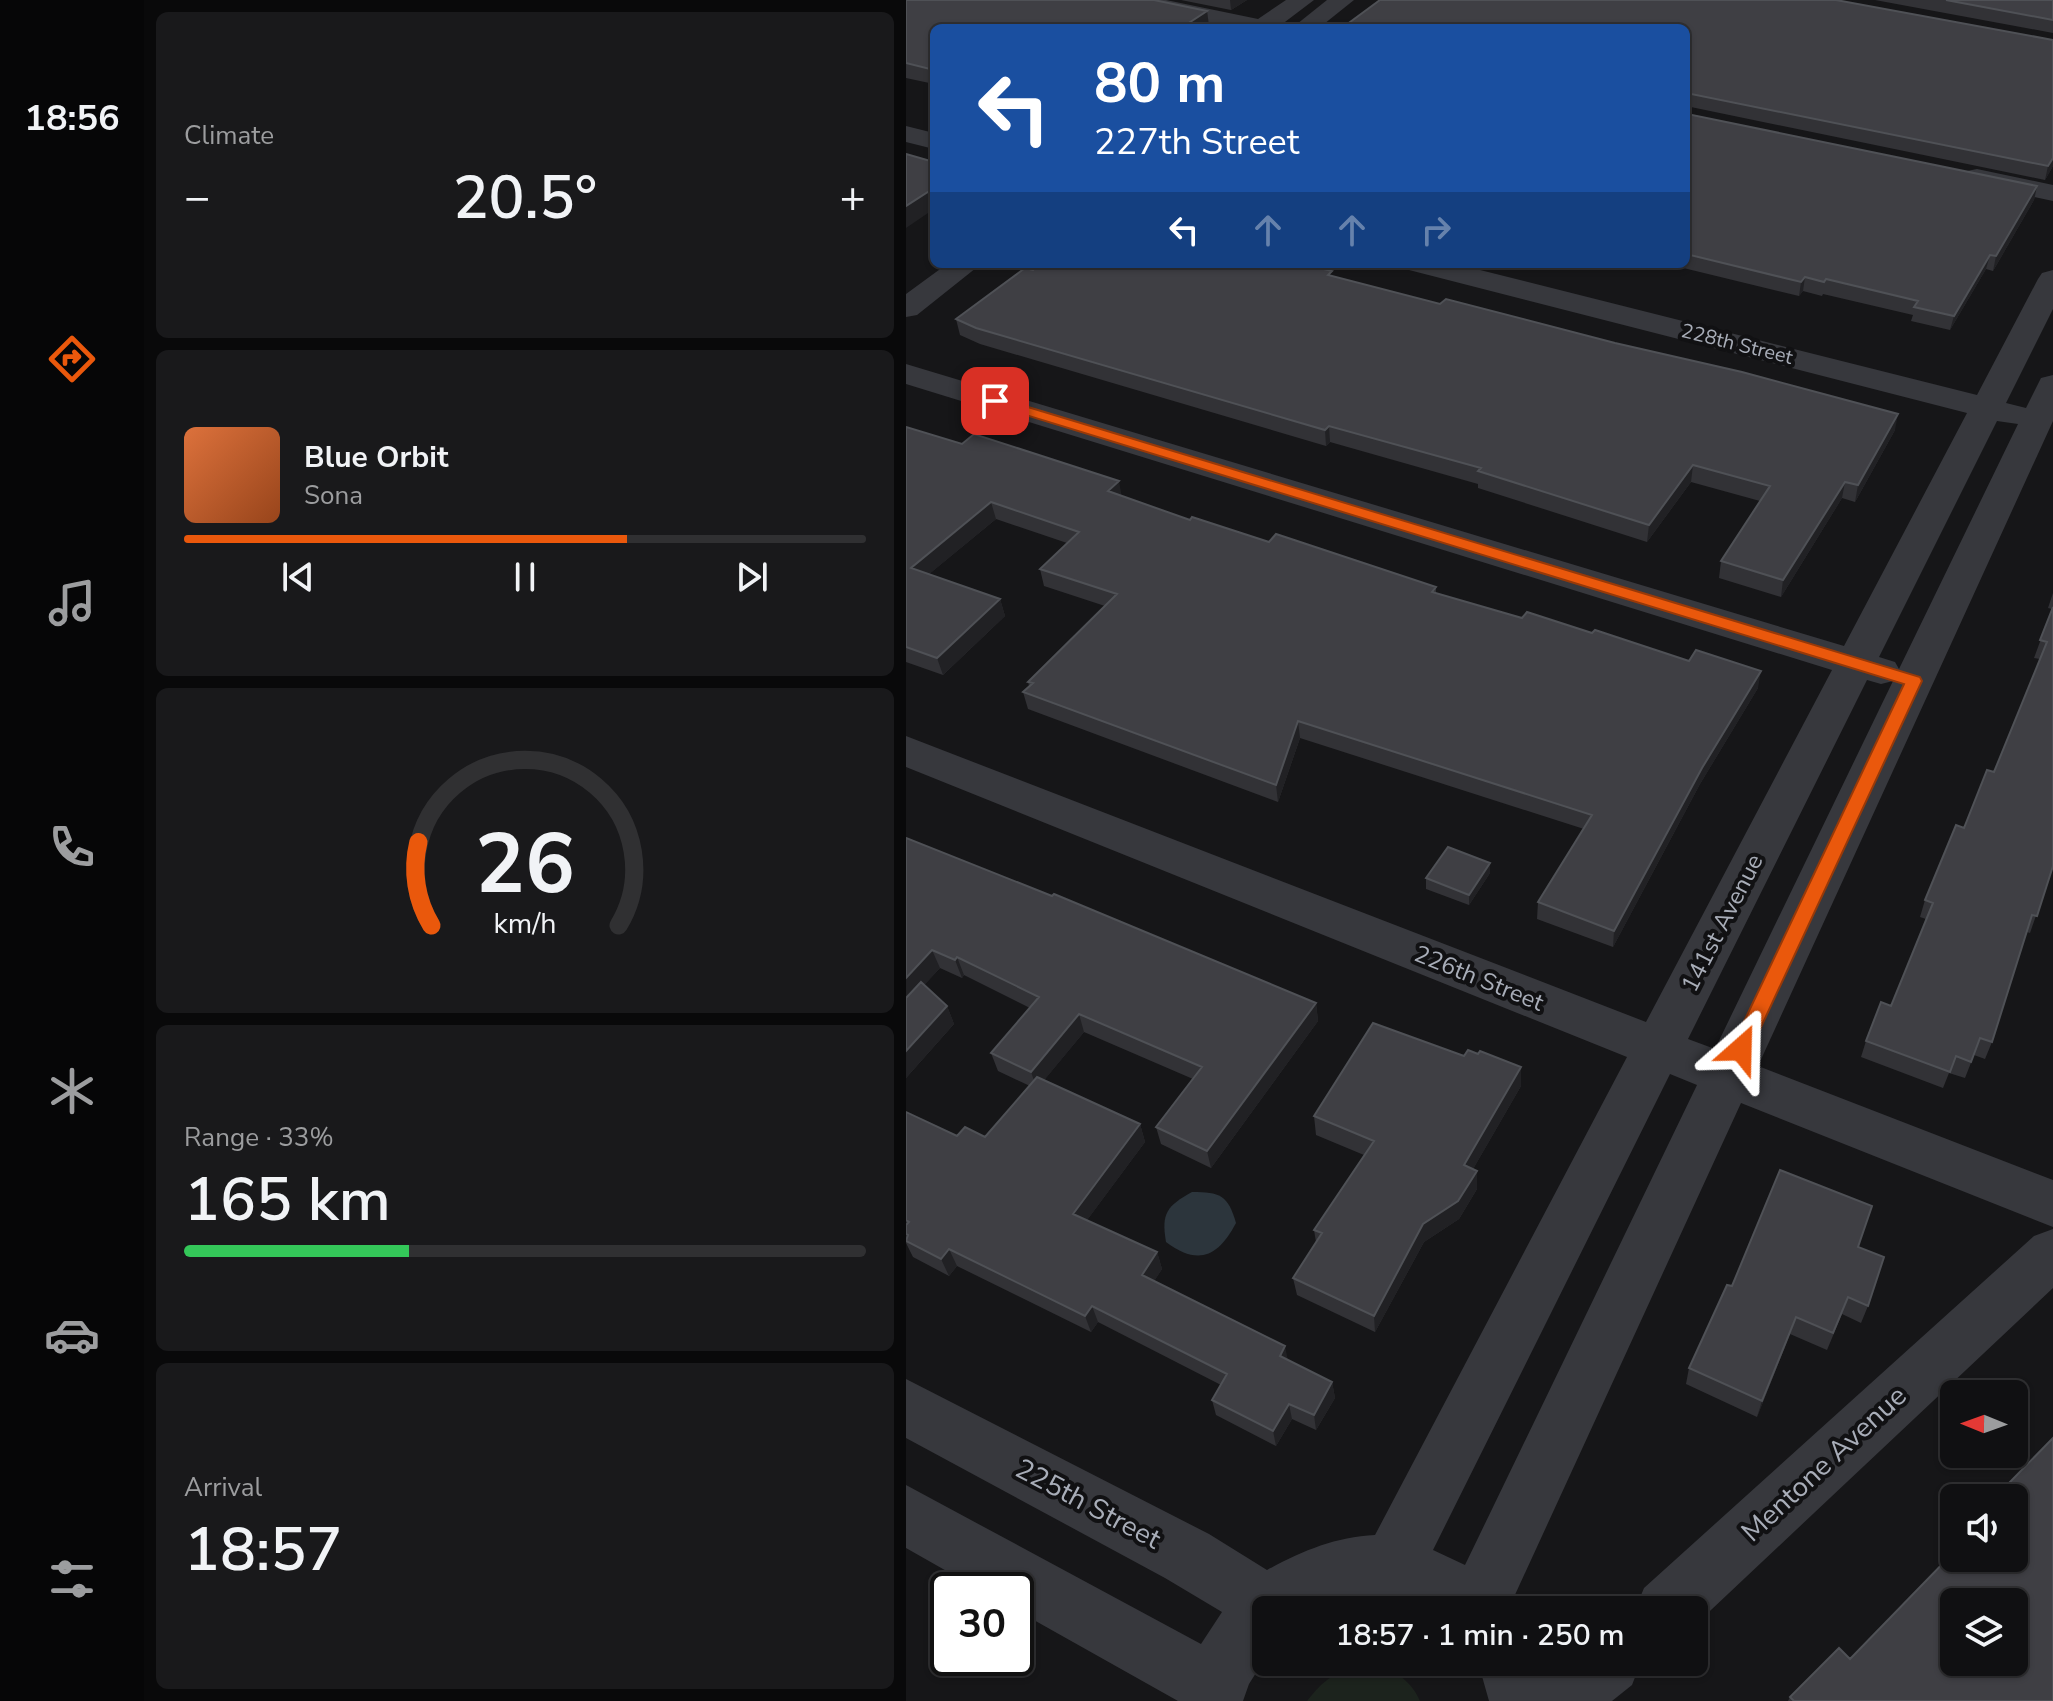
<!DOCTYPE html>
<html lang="en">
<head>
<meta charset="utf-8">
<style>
  :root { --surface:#101012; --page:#19191b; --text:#f1f3f6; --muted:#9c9d9f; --line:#303032; --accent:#ea580c }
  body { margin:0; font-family:"Nunito Sans",sans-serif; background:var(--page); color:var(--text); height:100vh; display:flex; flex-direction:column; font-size:30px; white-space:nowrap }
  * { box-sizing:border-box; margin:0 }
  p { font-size:26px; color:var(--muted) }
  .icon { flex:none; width:44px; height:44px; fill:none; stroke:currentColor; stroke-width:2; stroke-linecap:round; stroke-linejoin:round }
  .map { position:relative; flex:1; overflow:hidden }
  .side { display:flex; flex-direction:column; gap:12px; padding:12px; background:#09090a; width:762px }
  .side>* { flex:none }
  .guide { position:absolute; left:24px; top:24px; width:760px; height:244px; border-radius:12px; box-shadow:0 2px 6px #0004,0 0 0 2px var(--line); background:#1a4fa0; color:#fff; overflow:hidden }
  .needle { width:52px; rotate:271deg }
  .buttons { position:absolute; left:1034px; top:1380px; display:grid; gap:16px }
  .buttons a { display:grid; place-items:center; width:88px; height:88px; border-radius:12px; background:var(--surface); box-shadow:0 2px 6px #0004,0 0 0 2px var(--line); font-size:40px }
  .speed { position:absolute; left:24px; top:1572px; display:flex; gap:16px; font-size:40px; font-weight:700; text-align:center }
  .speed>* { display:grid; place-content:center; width:104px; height:104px; border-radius:50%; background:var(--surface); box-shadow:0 2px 6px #0004,0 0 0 2px var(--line); line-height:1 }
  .speed .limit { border:4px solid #111; border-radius:12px; background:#fff; color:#111 }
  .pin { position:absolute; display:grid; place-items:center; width:68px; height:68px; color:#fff; margin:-34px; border-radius:16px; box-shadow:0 4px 12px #0006 }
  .me { position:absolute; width:88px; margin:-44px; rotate:25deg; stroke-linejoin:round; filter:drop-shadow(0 0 6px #0008) }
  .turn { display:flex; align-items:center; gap:28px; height:168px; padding:0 32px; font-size:36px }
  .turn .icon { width:104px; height:104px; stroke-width:2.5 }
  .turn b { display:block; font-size:56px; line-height:68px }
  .lanes { display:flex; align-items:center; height:76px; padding:0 32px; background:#0003; justify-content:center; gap:40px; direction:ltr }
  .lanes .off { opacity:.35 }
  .big { font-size:60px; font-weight:600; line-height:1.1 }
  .side .tile { flex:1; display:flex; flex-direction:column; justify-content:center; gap:12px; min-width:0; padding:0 28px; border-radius:12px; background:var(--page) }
  .side .dial { align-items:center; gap:0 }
  .dial svg { height:208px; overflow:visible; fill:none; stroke:var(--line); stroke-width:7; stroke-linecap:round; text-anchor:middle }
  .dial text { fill:var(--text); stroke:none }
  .song { display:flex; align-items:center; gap:24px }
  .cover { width:96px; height:96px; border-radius:12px; background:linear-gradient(135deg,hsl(20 70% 55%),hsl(20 70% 35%)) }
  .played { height:8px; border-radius:4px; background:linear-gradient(90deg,var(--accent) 65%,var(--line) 65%) }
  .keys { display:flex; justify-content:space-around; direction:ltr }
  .heat { display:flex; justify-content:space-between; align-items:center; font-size:44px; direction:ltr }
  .charge { height:12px; border-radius:6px; background:linear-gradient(90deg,#34c759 33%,var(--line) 0) }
  .trip { position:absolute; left:346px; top:1596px; width:456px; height:80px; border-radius:12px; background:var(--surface); box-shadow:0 2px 6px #0004,0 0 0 2px var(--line); font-weight:600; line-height:80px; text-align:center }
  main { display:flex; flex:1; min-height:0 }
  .menu { display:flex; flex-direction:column; width:144px; justify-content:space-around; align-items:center; background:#060607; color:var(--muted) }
  .menu .icon { width:56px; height:56px }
  .menu .current { color:var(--accent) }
  .menu b { font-size:36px; color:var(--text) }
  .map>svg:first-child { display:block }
  .green { fill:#1c231d }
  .water { fill:#2c353c }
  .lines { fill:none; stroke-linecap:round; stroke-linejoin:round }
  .minor { fill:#37383d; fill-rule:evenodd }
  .wall { fill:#323236 }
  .shaded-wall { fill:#212124 }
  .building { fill:#3f3f44; stroke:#4f5156; stroke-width:2; fill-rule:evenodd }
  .route { fill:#ea580c; stroke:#983908; stroke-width:2 }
  .labels { text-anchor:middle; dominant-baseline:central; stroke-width:8; stroke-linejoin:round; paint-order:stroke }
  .far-street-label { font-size:20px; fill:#a8adb8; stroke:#111113 }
  .street-label { font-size:24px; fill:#a8adb8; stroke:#111113 }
  .near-street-label { font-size:28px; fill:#a8adb8; stroke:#111113 }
</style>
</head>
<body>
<main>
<nav class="menu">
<b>18:56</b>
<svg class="icon current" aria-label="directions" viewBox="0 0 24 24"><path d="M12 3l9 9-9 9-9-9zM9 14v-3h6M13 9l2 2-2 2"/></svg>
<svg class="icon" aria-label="music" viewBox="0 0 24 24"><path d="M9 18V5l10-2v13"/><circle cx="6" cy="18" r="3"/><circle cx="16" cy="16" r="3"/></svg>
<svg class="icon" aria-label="phone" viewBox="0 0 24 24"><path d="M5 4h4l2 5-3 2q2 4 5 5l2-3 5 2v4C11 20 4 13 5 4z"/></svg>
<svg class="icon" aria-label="climate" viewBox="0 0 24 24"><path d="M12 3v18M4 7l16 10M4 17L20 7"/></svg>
<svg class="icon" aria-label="car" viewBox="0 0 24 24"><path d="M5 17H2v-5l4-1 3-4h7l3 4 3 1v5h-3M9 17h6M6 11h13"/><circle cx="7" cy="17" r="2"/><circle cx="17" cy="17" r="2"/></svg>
<svg class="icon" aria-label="filters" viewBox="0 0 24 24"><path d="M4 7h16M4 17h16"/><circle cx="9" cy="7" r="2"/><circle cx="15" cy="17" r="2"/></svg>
</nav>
<section class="side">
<div class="tile"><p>Climate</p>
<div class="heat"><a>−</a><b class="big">20.5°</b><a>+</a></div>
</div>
<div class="tile">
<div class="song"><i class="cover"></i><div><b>Blue Orbit</b><p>Sona</p></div></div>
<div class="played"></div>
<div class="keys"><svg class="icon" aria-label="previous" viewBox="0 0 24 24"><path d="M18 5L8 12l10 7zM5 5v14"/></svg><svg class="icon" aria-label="pause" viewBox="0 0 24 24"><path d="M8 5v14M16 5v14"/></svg><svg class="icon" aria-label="next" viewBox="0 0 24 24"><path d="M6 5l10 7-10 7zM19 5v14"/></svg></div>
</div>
<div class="tile dial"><svg viewBox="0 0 100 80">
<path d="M14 69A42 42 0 1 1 86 69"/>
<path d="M14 69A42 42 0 0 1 9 37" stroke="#ea580c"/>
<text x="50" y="56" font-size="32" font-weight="700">26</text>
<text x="50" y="72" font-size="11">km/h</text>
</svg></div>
<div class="tile"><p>Range · 33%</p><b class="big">165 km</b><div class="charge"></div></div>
<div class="tile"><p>Arrival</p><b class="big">18:57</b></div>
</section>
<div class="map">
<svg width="1147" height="1701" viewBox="0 0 1147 1701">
  <rect width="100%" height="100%" fill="#161618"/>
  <path class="green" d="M 457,1664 C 482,1667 503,1676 514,1701 L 401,1701 C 417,1680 431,1670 457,1664 Z"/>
  <path class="water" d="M 286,1192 C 314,1192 322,1195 330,1223 C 312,1257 292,1266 260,1242 C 255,1213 261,1206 286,1192 Z"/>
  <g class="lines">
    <path class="minor" d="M 214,0 L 260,0 L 352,19 L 380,0 L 408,0 L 371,28 L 325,28 L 218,5 Z
      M 421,0 L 448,0 L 413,28 L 386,28 Z
      M 0,126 L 28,133 L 28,149 L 0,142 Z
      M 1071,169 L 1147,185 L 1147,201 L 1061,183 L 1057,177 L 1061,171 Z
      M 41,264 L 75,264 L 11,315 L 0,317 L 0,294 Z
      M 499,264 L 550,264 L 1071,395 L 1132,279 L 1136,273 L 1147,270 L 1147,309 L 1100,403 L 1120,408 L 1135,378 L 1147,375 L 1147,421 L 852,1066 L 1147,1180 L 1147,1227 L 835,1103 L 602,1610 L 518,1610 L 507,1604 L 477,1597 L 444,1598 L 411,1610 L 360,1610 L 360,1657 L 343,1684 L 337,1701 L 272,1701 L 110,1610 L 110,1590 L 74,1590 L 0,1548 L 0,1485 L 295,1644 L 316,1612 L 259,1578 L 0,1438 L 0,1379 L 303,1534 L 361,1570 C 396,1551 429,1537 469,1535 L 721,1057 L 0,767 L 0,736 L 740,1022 L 926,670 L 0,384 L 0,364 L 938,646 L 1061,413 L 503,270 ZM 1091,421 L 1112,424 L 993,669 L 989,662 L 973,657 ZM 961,680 L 975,684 L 987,681 L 809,1049 L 782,1039 ZM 764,1074 L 791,1085 L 559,1565 L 527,1550 Z
      M 1147,1229 L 1147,1288 L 788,1626 L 788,1610 L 729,1610 L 738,1588 L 1128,1236 Z
      M 572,1662 L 636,1662 L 639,1673 L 653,1662 L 735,1662 L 726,1685 L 706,1701 L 583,1701 Z"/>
  </g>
  <path class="wall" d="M 0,0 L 301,11 L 303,26 L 300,28 L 28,28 L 28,84 L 0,78 Z
    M 275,0 L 341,0 L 325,10 Z
    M 474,0 L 930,0 L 1147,40 L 1147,166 L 1139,180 L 780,106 L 781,114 L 1131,186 L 1128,200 L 1087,271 L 1080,269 L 1044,330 L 1005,321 L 1007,315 L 917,294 L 916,296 L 897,291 L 893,296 L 761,264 L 780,264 L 780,28 L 436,28 Z
    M 969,0 L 1147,0 L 1147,33 Z
    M 127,270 L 426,276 L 989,430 L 949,502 L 936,498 L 875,597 L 813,578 L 815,561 L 854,501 L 785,482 L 741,542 L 572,488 L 572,484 L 424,442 L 420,446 L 74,344 L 54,335 L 50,319 Z
    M 0,427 L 216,496 L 284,520 L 530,587 L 530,593 L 852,688 L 794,784 L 707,947 L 631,919 L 632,902 L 678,829 L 394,738 L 372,802 L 122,709 L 117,692 L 123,686 L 122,682 L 199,606 L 138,586 L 134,569 L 161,543 L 90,519 L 23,574 L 94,599 L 99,616 L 37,675 L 0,662 Z
    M 1147,593 L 1147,866 L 1124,933 L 1121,932 L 1086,1042 L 1079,1059 L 1068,1055 L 1059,1078 L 1043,1073 L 1037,1088 L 955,1057 L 960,1041 L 985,1006 L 1020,919 L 1014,917 L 1019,900 L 1088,772 L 1111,718 L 1134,659 L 1128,658 L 1146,609 L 1142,608 Z
    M 0,838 L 410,1003 L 412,1021 L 305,1168 L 255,1144 L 250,1127 L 287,1079 L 178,1032 L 138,1080 L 234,1124 L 239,1142 L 181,1220 L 251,1252 L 256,1269 L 248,1281 L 382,1360 L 426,1382 L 429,1398 L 410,1430 L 386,1419 L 370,1446 L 310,1415 L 306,1400 L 315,1385 L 192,1322 L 185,1332 L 51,1266 L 43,1276 L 7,1257 L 0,1243 L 0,1112 L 51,1136 L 79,1137 L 124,1086 L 92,1071 L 85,1053 L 124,1008 L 58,975 L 56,978 L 34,968 L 18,985 L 41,1006 L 48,1024 L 0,1078 Z
    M 584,873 L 563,905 L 520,889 L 520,878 Z
    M 558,1056 L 615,1067 L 615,1086 L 567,1169 L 571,1171 L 571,1189 L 553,1219 L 518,1242 L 469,1332 L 391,1295 L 387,1278 L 410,1242 L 408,1230 L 458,1155 L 410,1135 L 408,1116 Z
    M 952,1247 L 962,1306 L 955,1323 L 936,1314 L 921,1350 L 884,1334 L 851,1417 L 780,1384 L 783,1368 Z
    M 1147,1438 L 1147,1701 L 882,1701 L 884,1697 L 944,1659 L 1108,1498 L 1097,1498 L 1095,1496 L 1104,1482 Z"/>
  <path class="shaded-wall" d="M 324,0 L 341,0 L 325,10 Z
    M 301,11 L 303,26 L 300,28 L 275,28 Z
    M 1147,158 L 1147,166 L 1139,180 L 1142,166 Z
    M 1131,186 L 1128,200 L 1087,271 L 1090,256 Z
    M 28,188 L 28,209 L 0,228 L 0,206 Z
    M 1084,255 L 1080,269 L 1044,330 L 1048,316 Z
    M 899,277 L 897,291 L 893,296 L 895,282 Z
    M 992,414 L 989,430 L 949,502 L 952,485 Z
    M 423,426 L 424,442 L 420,446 L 419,430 Z
    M 787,465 L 785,482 L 741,542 L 743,525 Z
    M 213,481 L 216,498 L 202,491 Z
    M 939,482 L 936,498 L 875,597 L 877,580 Z
    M 85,502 L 90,519 L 10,585 L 5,568 Z
    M 94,599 L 99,616 L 37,675 L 31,658 Z
    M 855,671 L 852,688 L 794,784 L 707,947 L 708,931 L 796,768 Z
    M 392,721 L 394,738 L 372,802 L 370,785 Z
    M 584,863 L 584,873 L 563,905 L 563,895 Z
    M 26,950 L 34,968 L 0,1005 L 0,978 Z
    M 51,957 L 58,975 L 56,978 L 49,960 Z
    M 410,1003 L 412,1021 L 305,1168 L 301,1151 Z
    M 41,1006 L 48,1024 L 0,1078 L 0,1051 Z
    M 173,1014 L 178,1032 L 131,1089 L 125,1072 Z
    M 615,1067 L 615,1086 L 559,1183 L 558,1165 Z
    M 234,1124 L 239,1142 L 173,1231 L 167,1214 Z
    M 571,1171 L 571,1189 L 553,1219 L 518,1242 L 469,1332 L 468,1316 L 517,1224 Z
    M 43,1249 L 51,1266 L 43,1276 L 35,1259 Z
    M 251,1252 L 256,1269 L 241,1292 L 236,1275 Z
    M 186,1306 L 192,1322 L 185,1332 L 179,1316 Z
    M 890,1317 L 884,1334 L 851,1417 L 856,1401 Z
    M 379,1346 L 382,1361 L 374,1356 Z
    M 426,1382 L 429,1398 L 410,1430 L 408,1415 Z
    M 383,1404 L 386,1419 L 370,1446 L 367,1431 Z"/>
  <path class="building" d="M 0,0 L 248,0 L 301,11 L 275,28 L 28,28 L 28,70 L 0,63 Z
    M 474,0 L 930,0 L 1147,40 L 1147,158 L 1142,166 L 780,93 L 780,28 L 436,28 Z
    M 1040,0 L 1147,0 L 1147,20 Z
    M 780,103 L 781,114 L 1131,186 L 1090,256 L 1084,255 L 1048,316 L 1008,307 L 1012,301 L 920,279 L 918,282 L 899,277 L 895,282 L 780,254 Z
    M 0,154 L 28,162 L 28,188 L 0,206 Z
    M 135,264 L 397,264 L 426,271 L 422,275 L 534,304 L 540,299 L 709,343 L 836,372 L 992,414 L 952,485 L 939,482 L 877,580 L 815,561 L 864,486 L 787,465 L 743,525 L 572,471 L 575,468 L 423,426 L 419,430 L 70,328 L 50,319 L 119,268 L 127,270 Z
    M 0,427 L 56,444 L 68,434 L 213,481 L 202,491 L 284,520 L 286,517 L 363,542 L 370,534 L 530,587 L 526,592 L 616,618 L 621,612 L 686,633 L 689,630 L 783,661 L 790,650 L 855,671 L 796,768 L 708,931 L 632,902 L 686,815 L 392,721 L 370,785 L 117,692 L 127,683 L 122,682 L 211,594 L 134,569 L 173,532 L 85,502 L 5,568 L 94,599 L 31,658 L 0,647 Z
    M 1147,607 L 1147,866 L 1131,916 L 1126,915 L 1086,1042 L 1074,1038 L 1065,1062 L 1050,1056 L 1044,1072 L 960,1041 L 975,1002 L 985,1006 L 1027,903 L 1019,900 L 1050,825 L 1058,828 L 1081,770 L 1088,772 L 1141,642 L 1134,640 Z
    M 0,838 L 146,896 L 148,894 L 410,1003 L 301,1151 L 250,1127 L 296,1067 L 173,1014 L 125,1072 L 85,1053 L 133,997 L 51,957 L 49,960 L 26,950 L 0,978 Z
    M 542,847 L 584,863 L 563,895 L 520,878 Z
    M 15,982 L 41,1006 L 0,1051 L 0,998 Z
    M 467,1023 L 558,1056 L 562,1050 L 572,1054 L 574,1051 L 615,1067 L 558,1165 L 571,1171 L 552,1201 L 517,1224 L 468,1316 L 387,1278 L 416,1233 L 408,1230 L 468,1141 L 408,1116 Z
    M 131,1077 L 234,1124 L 167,1214 L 251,1252 L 236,1275 L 379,1346 L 374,1356 L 426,1382 L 408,1415 L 383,1404 L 367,1431 L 306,1400 L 321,1374 L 186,1306 L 179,1316 L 43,1249 L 35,1259 L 0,1241 L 2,1235 L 0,1234 L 0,1225 L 3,1222 L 0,1220 L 0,1112 L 51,1136 L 59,1127 L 79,1137 Z
    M 874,1170 L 966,1206 L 952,1247 L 978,1257 L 962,1306 L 942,1297 L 927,1333 L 890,1317 L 856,1401 L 783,1368 L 821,1285 L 826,1286 Z
    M 1147,1438 L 1147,1701 L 888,1701 L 884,1697 L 933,1648 L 944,1659 L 1048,1552 L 1048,1558 L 1108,1558 L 1108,1498 L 1101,1498 L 1110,1488 L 1104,1482 ZM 1048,1602 L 1108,1602 L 1108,1662 L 1048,1662 Z"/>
  <path class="route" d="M 89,397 L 1014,677 L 1016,681 L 842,1055 L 835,1057 L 828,1055 L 825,1049 L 998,684 L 84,404 L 82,401 Z"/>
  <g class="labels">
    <g class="far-street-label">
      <text transform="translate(831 344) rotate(14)">228th Street</text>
    </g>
    <g class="street-label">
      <text transform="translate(816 923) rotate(-63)">141st Avenue</text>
      <text transform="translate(573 978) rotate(22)">226th Street</text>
    </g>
    <g class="near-street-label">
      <text transform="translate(918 1464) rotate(-43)">Mentone Avenue</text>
      <text transform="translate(182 1504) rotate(28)">225th Street</text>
    </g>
  </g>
</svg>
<div class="buttons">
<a><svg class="needle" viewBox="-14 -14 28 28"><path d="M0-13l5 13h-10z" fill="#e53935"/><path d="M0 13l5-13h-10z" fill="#9c9d9f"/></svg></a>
<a><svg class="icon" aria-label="sound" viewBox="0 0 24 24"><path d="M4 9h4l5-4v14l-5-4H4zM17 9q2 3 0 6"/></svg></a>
<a><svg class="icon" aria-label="layers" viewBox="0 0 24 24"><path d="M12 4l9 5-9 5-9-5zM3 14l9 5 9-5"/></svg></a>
</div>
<div class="speed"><div class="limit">30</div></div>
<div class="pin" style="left:89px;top:401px;background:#d93025"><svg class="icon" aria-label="arrive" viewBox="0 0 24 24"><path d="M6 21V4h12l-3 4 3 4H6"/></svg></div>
<svg class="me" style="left:835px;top:1049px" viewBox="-20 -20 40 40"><path d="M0-17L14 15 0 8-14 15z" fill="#ea580c" stroke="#fff" stroke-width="4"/></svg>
<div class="trip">18:57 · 1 min · 250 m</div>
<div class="guide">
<div class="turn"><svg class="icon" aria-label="left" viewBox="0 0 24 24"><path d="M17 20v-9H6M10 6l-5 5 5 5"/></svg><div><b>80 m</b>227th Street</div></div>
<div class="lanes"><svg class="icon" aria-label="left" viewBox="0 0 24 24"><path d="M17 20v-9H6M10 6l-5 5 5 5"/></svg><svg class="icon off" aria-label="ahead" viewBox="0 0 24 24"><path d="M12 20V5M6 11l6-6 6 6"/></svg><svg class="icon off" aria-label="ahead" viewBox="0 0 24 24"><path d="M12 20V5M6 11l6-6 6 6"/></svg><svg class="icon off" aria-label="right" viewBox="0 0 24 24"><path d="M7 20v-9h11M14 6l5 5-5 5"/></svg></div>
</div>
</div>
</main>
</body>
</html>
